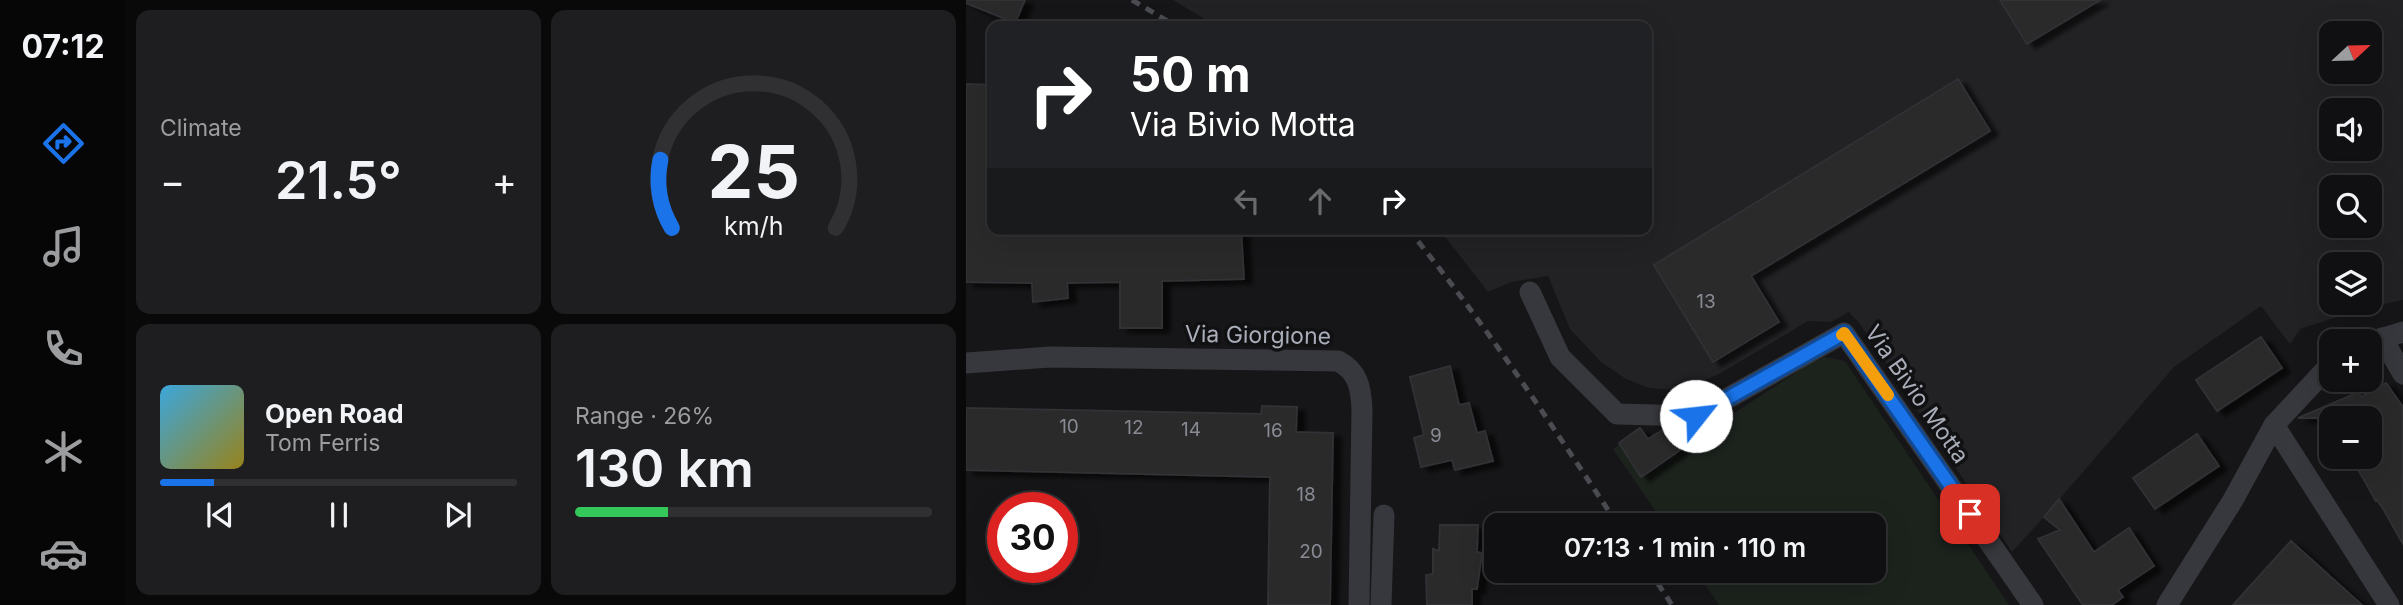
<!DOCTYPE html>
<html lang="en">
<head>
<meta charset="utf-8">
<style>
  :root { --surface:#101012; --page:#1e1e20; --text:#f1f3f6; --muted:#9c9d9f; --line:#303032; --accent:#1a73e8 }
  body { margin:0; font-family:Inter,sans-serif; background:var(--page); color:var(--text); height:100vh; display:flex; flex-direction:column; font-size:26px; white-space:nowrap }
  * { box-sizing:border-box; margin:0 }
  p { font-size:23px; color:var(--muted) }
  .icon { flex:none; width:38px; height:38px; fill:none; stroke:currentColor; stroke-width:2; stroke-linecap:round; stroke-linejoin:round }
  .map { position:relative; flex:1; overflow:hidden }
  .sheet { display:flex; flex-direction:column; gap:10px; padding:10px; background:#09090a; width:840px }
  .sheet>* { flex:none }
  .hud { position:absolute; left:21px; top:21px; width:665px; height:214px; border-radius:14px; box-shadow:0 7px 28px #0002,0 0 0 2px var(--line); background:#202124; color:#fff; overflow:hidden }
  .needle { width:46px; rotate:68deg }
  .buttons { position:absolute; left:1353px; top:21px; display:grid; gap:14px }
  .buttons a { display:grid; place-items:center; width:63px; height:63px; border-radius:14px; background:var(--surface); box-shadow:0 7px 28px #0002,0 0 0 2px var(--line); font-size:35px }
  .speed { position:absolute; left:21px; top:492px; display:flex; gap:14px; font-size:35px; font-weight:700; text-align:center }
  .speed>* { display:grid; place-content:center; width:91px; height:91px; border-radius:50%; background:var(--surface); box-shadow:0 7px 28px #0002,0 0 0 2px var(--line); line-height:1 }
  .speed .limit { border:10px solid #d22; background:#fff; color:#111 }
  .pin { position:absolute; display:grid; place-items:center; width:60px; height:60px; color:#fff; margin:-30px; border-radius:14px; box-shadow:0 4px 10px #0006 }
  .me { position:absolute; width:77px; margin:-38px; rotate:61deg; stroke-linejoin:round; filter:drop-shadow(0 0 5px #0008) }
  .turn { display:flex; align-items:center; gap:24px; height:147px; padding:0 28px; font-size:32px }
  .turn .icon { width:91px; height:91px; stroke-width:2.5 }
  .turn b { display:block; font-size:49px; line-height:60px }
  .lanes { display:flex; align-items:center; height:66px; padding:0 28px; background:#0003; justify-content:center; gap:35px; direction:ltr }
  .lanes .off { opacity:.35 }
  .big { font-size:52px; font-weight:600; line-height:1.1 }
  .sheet .tile { flex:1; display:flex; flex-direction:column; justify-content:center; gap:10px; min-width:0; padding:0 24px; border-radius:14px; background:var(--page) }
  .sheet .dial { align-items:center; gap:0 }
  .dial svg { height:182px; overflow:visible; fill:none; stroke:var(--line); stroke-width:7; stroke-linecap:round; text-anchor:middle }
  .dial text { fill:var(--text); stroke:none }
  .song { display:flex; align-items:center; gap:21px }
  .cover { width:84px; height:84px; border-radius:10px; background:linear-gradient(135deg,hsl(200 70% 55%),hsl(50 70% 35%)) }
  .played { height:7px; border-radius:4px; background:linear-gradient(90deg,var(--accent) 15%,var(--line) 15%) }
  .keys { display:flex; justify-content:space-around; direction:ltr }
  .heat { display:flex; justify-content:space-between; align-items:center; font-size:38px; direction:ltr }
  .charge { height:10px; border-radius:5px; background:linear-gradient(90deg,#34c759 26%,var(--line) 0) }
  .sheet .tiles { flex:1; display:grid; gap:10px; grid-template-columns:repeat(2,1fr) }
  .trip { position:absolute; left:518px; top:513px; width:402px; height:70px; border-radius:14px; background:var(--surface); box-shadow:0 7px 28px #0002,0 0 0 2px var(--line); font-weight:600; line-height:70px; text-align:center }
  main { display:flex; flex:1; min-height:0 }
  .tab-bar { display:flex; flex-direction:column; width:126px; justify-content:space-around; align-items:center; background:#060607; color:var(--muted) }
  .tab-bar .icon { width:49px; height:49px }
  .tab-bar .active { color:var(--accent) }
  .tab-bar b { font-size:32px; color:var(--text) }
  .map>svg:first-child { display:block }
  .built { fill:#222225; fill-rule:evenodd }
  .green { fill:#1c231d }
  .building { fill:#29292c; stroke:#303034; stroke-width:2; filter:url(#shadow) }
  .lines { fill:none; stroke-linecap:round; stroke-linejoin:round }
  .street { stroke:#37383d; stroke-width:21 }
  .rail { stroke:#4a4c52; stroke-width:5; stroke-dasharray:9 7; stroke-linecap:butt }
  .route-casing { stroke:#114b97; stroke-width:18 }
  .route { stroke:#1a73e8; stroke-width:12 }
  .slow { stroke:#f59e0b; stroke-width:12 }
  .labels { text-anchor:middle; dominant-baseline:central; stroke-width:7; stroke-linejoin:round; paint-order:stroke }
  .number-label { font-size:19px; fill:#888b94 }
  .street-label { font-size:23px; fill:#a8adb8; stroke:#111113 }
</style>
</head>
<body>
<main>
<nav class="tab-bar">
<b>07:12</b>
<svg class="icon active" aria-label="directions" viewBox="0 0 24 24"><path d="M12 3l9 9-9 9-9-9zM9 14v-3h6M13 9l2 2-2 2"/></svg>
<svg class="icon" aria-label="music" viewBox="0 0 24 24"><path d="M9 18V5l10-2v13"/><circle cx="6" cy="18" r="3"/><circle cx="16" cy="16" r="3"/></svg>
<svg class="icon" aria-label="phone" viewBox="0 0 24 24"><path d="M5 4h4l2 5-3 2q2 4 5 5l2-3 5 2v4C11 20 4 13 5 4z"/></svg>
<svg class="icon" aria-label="climate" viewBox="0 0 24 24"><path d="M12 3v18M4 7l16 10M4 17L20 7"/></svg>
<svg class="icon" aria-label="car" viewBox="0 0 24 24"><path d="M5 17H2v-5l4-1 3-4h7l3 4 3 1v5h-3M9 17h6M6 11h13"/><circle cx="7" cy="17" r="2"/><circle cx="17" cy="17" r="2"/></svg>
</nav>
<section class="sheet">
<div class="tiles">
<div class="tile"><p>Climate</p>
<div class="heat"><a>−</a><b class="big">21.5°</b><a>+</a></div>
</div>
<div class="tile dial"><svg viewBox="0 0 100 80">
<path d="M14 69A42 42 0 1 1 86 69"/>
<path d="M14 69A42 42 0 0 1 9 39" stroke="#1a73e8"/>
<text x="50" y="56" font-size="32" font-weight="700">25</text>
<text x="50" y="72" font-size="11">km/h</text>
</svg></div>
<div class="tile">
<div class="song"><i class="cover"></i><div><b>Open Road</b><p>Tom Ferris</p></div></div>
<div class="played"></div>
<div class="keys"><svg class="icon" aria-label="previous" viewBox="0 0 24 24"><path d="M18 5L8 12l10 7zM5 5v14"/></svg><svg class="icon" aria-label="pause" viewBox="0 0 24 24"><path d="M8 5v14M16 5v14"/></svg><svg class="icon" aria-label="next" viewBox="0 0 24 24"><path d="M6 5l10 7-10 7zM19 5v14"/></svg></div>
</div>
<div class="tile"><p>Range · 26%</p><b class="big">130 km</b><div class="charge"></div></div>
</div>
</section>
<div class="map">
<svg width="1437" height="605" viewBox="0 0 1437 605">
  <defs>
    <filter id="shadow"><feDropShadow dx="8" dy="4.5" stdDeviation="2" flood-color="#0009"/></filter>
  </defs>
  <rect width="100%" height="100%" fill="#161618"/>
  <path class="built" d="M 207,0 L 1437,0 L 1437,300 L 1399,308 L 1334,329 L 1324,344 L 1295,306 L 1208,367 L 1078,517 L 1046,552 L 894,324 L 883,312 L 865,322 L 842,321 L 753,374 L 726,386 L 707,390 L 683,388 L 660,379 L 635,362 L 604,329 L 582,276 L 545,282 L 522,292 L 473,229 L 681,229 L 681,26 L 250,26 ZM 1365,33 L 1404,33 L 1404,72 L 1365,72 ZM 1365,110 L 1404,110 L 1404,149 L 1365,149 ZM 1365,187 L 1404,187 L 1404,226 L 1365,226 ZM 1365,264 L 1404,264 L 1404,303 L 1365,303 Z"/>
  <path class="green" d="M 859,357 L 879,361 L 1043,605 L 753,605 L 730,571 L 908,570 L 908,525 L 699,525 L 647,449 L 674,428 L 682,439 L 699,427 L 741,431 L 843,364 Z"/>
  <path class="building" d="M 0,0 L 59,0 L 49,23 L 0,3 Z
    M 1034,0 L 1134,0 L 1061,44 Z
    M 992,79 L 1024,131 L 785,276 L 813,322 L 747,362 L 688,265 Z
    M 0,84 L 26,85 L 26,229 L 275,229 L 278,279 L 196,281 L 196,328 L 154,328 L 154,282 L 101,283 L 102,298 L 67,302 L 66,283 L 0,282 Z
    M 1295,337 L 1316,368 L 1251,411 L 1230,380 Z
    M 484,366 L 493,405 L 503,403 L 511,433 L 519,431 L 527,461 L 489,470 L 486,460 L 455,467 L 448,438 L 458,435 L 444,377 Z
    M 1420,383 L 1437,407 L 1437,544 L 1418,510 L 1411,500 L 1410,501 L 1385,457 L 1404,457 L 1404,418 L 1332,418 L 1393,392 L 1395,397 Z
    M 296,406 L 331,407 L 330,432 L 367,433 L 364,605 L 302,605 L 304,477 L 0,470 L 0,408 L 295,414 Z
    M 674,428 L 682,439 L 700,428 L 714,450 L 675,477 L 653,443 Z
    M 1231,434 L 1253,466 L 1189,509 L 1167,478 Z
    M 1093,499 L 1128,552 L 1163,528 L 1188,566 L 1152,590 L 1157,597 L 1146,605 L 1117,605 L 1072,539 L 1094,530 L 1078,517 Z
    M 474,525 L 512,525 L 511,552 L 516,553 L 511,589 L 506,589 L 506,605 L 461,605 L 460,575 L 467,574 L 467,549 L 473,551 Z
    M 1325,541 L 1396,605 L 1267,605 Z"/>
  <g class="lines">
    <path class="street" d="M 564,292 L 594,357 L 651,414 L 730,416 L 878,333 L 1067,605
      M 1416,338 L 1437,374
      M 1405,342 L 1437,332
      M 0,363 L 84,357 L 372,361 C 392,371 395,388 396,409 L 393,605
      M 1308,425 L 1423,605
      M 415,605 L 418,515
      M 1201,605 L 1267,500 L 1308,425 L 1365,364"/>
    <path class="rail" d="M 166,0 L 210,26
      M 442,229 C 519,323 585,424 652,525
      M 683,570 L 706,605"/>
  </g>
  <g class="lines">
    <defs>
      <path id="route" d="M 730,416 L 878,333 L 1004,514"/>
    </defs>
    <use href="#route" class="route-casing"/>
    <use href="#route" class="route"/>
    <path class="slow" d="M 876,335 L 878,333 L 922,395"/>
  </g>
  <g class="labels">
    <g class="number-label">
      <text x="740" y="301">13</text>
      <text x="103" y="426">10</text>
      <text x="168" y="427">12</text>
      <text x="225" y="429">14</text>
      <text x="307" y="430">16</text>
      <text x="470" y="435">9</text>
      <text x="340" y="494">18</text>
      <text x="345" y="551">20</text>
    </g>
    <g class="street-label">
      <text transform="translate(292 335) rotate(1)">Via Giorgione</text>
      <text transform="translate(951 394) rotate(55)">Via Bivio Motta</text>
    </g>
  </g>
</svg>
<div class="buttons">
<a><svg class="needle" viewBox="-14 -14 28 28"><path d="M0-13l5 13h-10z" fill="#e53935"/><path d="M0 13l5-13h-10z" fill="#9c9d9f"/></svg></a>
<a><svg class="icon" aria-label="sound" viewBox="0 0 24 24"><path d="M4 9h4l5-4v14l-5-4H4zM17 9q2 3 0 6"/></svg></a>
<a><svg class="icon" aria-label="search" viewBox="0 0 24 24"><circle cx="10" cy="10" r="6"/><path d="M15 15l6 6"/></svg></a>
<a><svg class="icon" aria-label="layers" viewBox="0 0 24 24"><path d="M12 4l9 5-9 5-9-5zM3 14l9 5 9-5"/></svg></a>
<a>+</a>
<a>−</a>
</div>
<div class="speed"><div class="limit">30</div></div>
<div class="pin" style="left:1004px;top:514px;background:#d93025"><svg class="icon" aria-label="arrive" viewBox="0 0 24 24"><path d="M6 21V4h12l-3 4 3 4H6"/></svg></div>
<svg class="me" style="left:730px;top:416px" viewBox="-20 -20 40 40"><circle r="19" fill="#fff"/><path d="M0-13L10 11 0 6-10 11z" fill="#1a73e8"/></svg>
<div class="trip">07:13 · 1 min · 110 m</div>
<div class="hud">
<div class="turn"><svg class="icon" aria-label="right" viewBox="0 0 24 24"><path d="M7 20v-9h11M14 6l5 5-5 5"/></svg><div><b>50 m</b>Via Bivio Motta</div></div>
<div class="lanes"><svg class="icon off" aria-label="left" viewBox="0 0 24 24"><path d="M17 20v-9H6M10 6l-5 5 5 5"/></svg><svg class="icon off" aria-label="ahead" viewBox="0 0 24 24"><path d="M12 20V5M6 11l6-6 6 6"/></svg><svg class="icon" aria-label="right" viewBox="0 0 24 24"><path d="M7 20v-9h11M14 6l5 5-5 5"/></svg></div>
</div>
</div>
</main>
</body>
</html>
